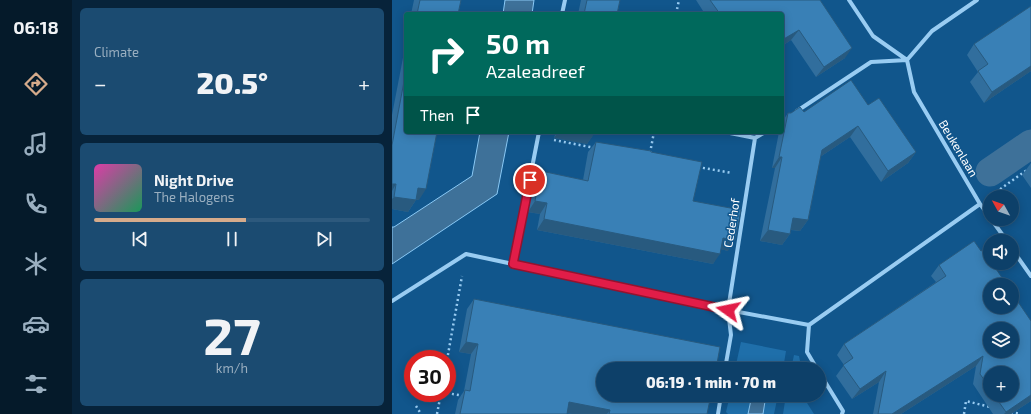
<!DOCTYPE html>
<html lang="en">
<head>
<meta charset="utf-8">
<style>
  :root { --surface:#0d4069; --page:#1b4b71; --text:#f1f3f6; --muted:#9aafc0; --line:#2d597d; --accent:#d6ab8b }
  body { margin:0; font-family:"Exo 2",sans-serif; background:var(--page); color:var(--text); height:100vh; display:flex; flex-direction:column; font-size:15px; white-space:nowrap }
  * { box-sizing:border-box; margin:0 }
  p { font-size:13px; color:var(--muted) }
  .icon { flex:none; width:22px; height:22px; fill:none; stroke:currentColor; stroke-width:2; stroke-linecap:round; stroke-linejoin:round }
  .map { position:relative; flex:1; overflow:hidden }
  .panel { display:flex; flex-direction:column; gap:8px; padding:8px; background:#07233a; width:320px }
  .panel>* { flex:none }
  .hud { position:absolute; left:12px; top:12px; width:380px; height:122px; border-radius:4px; box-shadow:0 2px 10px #0003,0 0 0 1px var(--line); background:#00695c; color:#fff; overflow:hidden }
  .needle { width:26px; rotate:310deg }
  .fabs { position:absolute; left:591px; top:190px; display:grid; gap:8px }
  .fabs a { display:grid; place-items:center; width:36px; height:36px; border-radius:50%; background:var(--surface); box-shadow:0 2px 10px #0003,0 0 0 1px var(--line); font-size:20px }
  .speed { position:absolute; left:12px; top:350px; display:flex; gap:8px; font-size:20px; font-weight:700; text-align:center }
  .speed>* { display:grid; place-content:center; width:52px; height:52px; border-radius:50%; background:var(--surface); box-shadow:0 2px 10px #0003,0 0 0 1px var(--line); line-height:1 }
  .speed .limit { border:6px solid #d22; background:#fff; color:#111 }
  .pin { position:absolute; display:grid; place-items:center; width:34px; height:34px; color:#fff; margin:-17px; border:2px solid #fff; border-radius:50%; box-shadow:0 1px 4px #0007 }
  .me { position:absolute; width:44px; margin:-22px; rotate:282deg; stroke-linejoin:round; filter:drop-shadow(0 0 3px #0008) }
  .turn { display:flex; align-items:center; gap:14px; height:84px; padding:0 16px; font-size:18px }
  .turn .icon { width:52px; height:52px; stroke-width:2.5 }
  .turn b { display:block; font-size:28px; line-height:34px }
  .then { display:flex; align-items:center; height:38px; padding:0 16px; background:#0003; gap:8px; font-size:15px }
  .big { font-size:30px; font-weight:800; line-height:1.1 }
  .panel .tile { flex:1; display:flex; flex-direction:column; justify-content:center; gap:6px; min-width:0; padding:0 14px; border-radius:6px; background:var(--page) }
  .panel .dial { align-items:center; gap:0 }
  .dial b { font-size:52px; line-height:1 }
  .song { display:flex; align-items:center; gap:12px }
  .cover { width:48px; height:48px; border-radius:6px; background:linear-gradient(135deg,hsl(320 70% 55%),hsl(150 70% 35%)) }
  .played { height:4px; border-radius:2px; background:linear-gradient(90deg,var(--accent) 55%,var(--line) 55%) }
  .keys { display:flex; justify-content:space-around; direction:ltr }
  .heat { display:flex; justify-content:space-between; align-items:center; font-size:22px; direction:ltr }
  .trip { position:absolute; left:204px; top:362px; width:230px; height:40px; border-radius:20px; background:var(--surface); box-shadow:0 2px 10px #0003,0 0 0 1px var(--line); font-weight:800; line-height:40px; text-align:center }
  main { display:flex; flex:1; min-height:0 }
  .tab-bar { display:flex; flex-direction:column; width:72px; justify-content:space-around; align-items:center; background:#051a2a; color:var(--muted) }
  .tab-bar .icon { width:28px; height:28px }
  .tab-bar .selected { color:var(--accent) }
  .tab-bar b { font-size:18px; color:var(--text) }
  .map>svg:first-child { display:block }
  .green { fill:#1f6faa }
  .water { fill:#3e7199; stroke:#8ac9f5 }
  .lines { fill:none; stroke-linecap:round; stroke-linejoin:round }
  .canal { stroke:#3e7199; stroke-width:29 }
  .path { stroke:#99ccf2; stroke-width:2.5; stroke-dasharray:2 3; stroke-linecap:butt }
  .street { stroke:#99ccf2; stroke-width:4 }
  .wall { fill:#316e9d; fill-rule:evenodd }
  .shaded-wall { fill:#285a7f }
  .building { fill:#3980b6; stroke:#285a7f; fill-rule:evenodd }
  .route-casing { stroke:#92132f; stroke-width:10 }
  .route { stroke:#e11d48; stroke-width:7 }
  .labels { text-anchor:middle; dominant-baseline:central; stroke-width:3; stroke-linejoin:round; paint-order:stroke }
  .street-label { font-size:12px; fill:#fff; stroke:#11568c }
</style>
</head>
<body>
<main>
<nav class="tab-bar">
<b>06:18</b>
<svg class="icon selected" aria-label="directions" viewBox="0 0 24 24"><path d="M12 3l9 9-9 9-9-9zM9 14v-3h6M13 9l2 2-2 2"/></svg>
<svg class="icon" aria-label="music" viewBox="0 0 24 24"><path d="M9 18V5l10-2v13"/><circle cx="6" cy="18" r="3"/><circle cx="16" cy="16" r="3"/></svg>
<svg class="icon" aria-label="phone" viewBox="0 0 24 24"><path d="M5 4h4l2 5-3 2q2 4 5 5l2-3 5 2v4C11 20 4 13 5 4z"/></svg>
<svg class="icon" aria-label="climate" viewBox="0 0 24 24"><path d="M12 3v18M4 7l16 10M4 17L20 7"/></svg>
<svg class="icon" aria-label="car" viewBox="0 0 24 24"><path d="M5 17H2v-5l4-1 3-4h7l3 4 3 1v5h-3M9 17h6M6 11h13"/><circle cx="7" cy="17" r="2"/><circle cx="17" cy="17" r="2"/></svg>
<svg class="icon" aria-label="filters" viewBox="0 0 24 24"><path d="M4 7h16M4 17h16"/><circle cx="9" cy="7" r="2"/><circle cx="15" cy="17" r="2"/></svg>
</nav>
<section class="panel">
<div class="tile"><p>Climate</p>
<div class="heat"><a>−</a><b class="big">20.5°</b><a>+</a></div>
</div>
<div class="tile">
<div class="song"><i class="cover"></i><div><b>Night Drive</b><p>The Halogens</p></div></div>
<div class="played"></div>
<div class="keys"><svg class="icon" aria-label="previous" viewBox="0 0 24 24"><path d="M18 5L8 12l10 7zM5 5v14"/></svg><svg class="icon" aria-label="pause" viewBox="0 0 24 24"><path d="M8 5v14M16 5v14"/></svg><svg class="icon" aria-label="next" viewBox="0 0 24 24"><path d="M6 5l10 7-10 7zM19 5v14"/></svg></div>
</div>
<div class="tile dial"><b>27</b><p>km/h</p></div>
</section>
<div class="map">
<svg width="639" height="414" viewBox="0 0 639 414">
  <rect width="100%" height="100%" fill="#11568c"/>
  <path class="green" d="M 349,342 L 394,351 L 391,369 L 379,369 L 380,364 L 366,361 L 365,369 L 343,369 Z
    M 402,355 L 407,356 L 408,361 L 413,369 L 399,369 Z
    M 338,395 L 360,395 L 356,414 L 336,414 L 334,412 Z
    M 374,395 L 386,395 L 382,414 L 371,414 Z
    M 394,395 L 410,395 L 422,414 L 391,414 Z"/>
  <path class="water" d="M 113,0 L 142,0 L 140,14 L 111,14 Z
    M 88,132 L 117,132 L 105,194 L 0,264 L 0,227 L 2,227 L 80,176 Z
    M 360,395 L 374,395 L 371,414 L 356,414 Z"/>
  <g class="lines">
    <path class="canal" d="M 598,172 L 639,144"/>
    <path class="path" d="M 284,14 L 287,0
      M 162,140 L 203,148
      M 258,153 L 262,132
      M 306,167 L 340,173
      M 600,195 L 639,167
      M 55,360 L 70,276
      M 55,393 L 72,396
      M 24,406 L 29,414
      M 619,412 L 628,414
      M 45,414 L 49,393
      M 572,414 L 574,401 L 598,407"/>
    <path class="street" d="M 457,0 L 481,36 L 515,60
      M 170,14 L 173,0
      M 405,111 L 479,62 L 515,60
      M 333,132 L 363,138
      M 588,204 L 598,217
      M 599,219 L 615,241
      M 620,249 L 639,276
      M 121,264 L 147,132
      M 0,301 L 74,254 L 336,310 L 417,325 L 588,204 L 522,92 L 515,60 L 540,31 L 585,0
      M 417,325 L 415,352 L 425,369
      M 333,369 L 339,335 L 336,310 L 363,138 L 373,132
      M 427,372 L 451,411 L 450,414
      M 326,414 L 329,395"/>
  </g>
  <path class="wall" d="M 22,0 L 69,0 L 66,14 L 19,14 Z
    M 189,0 L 228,0 L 225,14 L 186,14 Z
    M 304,0 L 428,0 L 453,58 L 424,77 L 399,40 L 390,46 L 390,14 L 313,14 Z
    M 14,42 L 14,132 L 27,200 L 24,200 L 16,212 L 0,209 L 0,115 Z
    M 582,44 L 639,71 L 592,103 L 578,82 L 586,72 L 575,55 Z
    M 476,105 L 524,152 L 516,163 L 489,182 L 458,137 L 428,157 L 416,220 L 408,231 L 399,230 L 398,234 L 390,245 L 368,241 L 383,168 L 380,168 L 387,132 L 390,132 L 390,122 L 396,113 L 412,112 Z
    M 164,132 L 203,132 L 195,144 L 162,138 Z
    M 204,142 L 259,152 L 301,201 L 336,251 L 329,249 L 321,264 L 145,230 L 148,214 L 136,212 L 141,182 L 149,171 L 191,180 L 196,152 Z
    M 639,163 L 639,188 L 630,175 Z
    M 547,265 L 639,321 L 639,401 L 619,414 L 601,414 L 581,384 L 584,366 L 509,414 L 481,414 L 487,382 L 460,399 L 444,376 L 452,365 L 445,355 L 452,344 L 544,282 L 539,276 ZM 598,373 L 620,395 L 598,395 Z
    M 82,299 L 315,414 L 180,414 L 175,413 L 175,414 L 63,414 L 66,400 L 72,391 L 79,354 L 67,352 L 75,309 Z"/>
  <path class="shaded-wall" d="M 407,30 L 399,40 L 390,46 L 390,40 Z
    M 460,48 L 453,58 L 424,77 L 432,67 Z
    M 639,66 L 639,71 L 592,103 L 600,92 Z
    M 466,126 L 458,137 L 422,161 L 430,150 Z
    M 166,132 L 199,132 L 203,133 L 195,144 L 162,138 Z
    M 524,152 L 516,163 L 489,182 L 496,171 Z
    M 387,157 L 390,157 L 383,168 L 380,168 Z
    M 0,184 L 4,184 L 0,191 Z
    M 26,188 L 34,189 L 27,200 L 18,199 Z
    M 2,197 L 24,200 L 16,212 L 0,209 L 0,199 Z
    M 143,201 L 155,203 L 148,214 L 136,212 Z
    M 401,218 L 416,220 L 408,231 L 394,229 Z
    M 152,219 L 328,254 L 321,264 L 145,230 Z
    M 376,230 L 398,234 L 390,245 L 368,241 Z
    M 331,238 L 343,240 L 336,251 L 324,248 Z
    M 74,342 L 86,344 L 79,354 L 67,352 Z
    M 591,356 L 584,366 L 509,414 L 500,414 Z
    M 494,371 L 487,382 L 460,399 L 468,389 Z
    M 639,395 L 639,401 L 619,414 L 612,414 L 614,412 Z
    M 177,402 L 218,410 L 215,414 L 180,414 L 170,412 Z"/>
  <path class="building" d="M 28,0 L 69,0 L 66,14 L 25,14 Z
    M 195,0 L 228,0 L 225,14 L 192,14 Z
    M 318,0 L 428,0 L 460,48 L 432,67 L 407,30 L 390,40 L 390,14 L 328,14 Z
    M 639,6 L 639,66 L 600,92 L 586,71 L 596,64 L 582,44 Z
    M 14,71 L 14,132 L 45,132 L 34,189 L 26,188 L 24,200 L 2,197 L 4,184 L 0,184 L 0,145 Z
    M 459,80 L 476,105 L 487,98 L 524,152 L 496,171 L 466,126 L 430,150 L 416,220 L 401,218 L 398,234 L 376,230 L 390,157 L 387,157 L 396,113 L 399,113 L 408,107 L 412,112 Z
    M 204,142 L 259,151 L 259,152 L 310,162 L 301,201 L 349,210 L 343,240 L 331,238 L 328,254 L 152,219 L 155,203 L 143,201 L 149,171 L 196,181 Z
    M 582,241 L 589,251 L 591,250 L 598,260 L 598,263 L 600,263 L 615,285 L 598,285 L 598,307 L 620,307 L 620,293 L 639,321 L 639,395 L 614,412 L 602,395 L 620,395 L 620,373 L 598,373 L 598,388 L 588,374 L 591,356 L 500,414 L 486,414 L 494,371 L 468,389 L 451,365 L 461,358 L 452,344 L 554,276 L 547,265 ZM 598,329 L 620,329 L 620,351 L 598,351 Z
    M 82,299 L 328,347 L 324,369 L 211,369 L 211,395 L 319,395 L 315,414 L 217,414 L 218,410 L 177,402 L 175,414 L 68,414 L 73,390 L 78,391 L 86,344 L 74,342 Z"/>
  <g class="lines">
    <defs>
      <path id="route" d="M 138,180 L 121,264 L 336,310"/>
    </defs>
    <use href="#route" class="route-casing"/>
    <use href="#route" class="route"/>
  </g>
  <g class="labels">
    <g class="street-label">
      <text transform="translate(567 148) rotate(59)">Beukenlaan</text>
      <text transform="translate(339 223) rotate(-81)">Cederhof</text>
    </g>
  </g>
</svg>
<div class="fabs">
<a><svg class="needle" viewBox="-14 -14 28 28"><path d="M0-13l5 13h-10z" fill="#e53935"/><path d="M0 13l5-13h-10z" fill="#9aafc0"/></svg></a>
<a><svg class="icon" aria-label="sound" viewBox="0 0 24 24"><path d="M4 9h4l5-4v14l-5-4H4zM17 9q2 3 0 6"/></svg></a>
<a><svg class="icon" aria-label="search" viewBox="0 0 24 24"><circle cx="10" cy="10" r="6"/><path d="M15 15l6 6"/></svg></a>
<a><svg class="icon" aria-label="layers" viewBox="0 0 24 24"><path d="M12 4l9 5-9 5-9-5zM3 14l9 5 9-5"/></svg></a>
<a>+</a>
</div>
<div class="speed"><div class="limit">30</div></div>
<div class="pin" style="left:138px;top:180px;background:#d93025"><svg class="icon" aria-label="arrive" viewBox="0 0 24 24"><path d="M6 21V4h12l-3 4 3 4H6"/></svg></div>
<svg class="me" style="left:336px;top:310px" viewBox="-20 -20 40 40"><path d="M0-17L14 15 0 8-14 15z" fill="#e11d48" stroke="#fff" stroke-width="4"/></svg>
<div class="trip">06:19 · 1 min · 70 m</div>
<div class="hud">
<div class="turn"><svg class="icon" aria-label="right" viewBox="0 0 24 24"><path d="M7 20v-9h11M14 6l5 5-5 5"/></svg><div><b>50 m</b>Azaleadreef</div></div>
<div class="then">Then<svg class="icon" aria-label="arrive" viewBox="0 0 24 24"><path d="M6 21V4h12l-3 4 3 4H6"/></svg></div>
</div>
</div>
</main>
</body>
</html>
